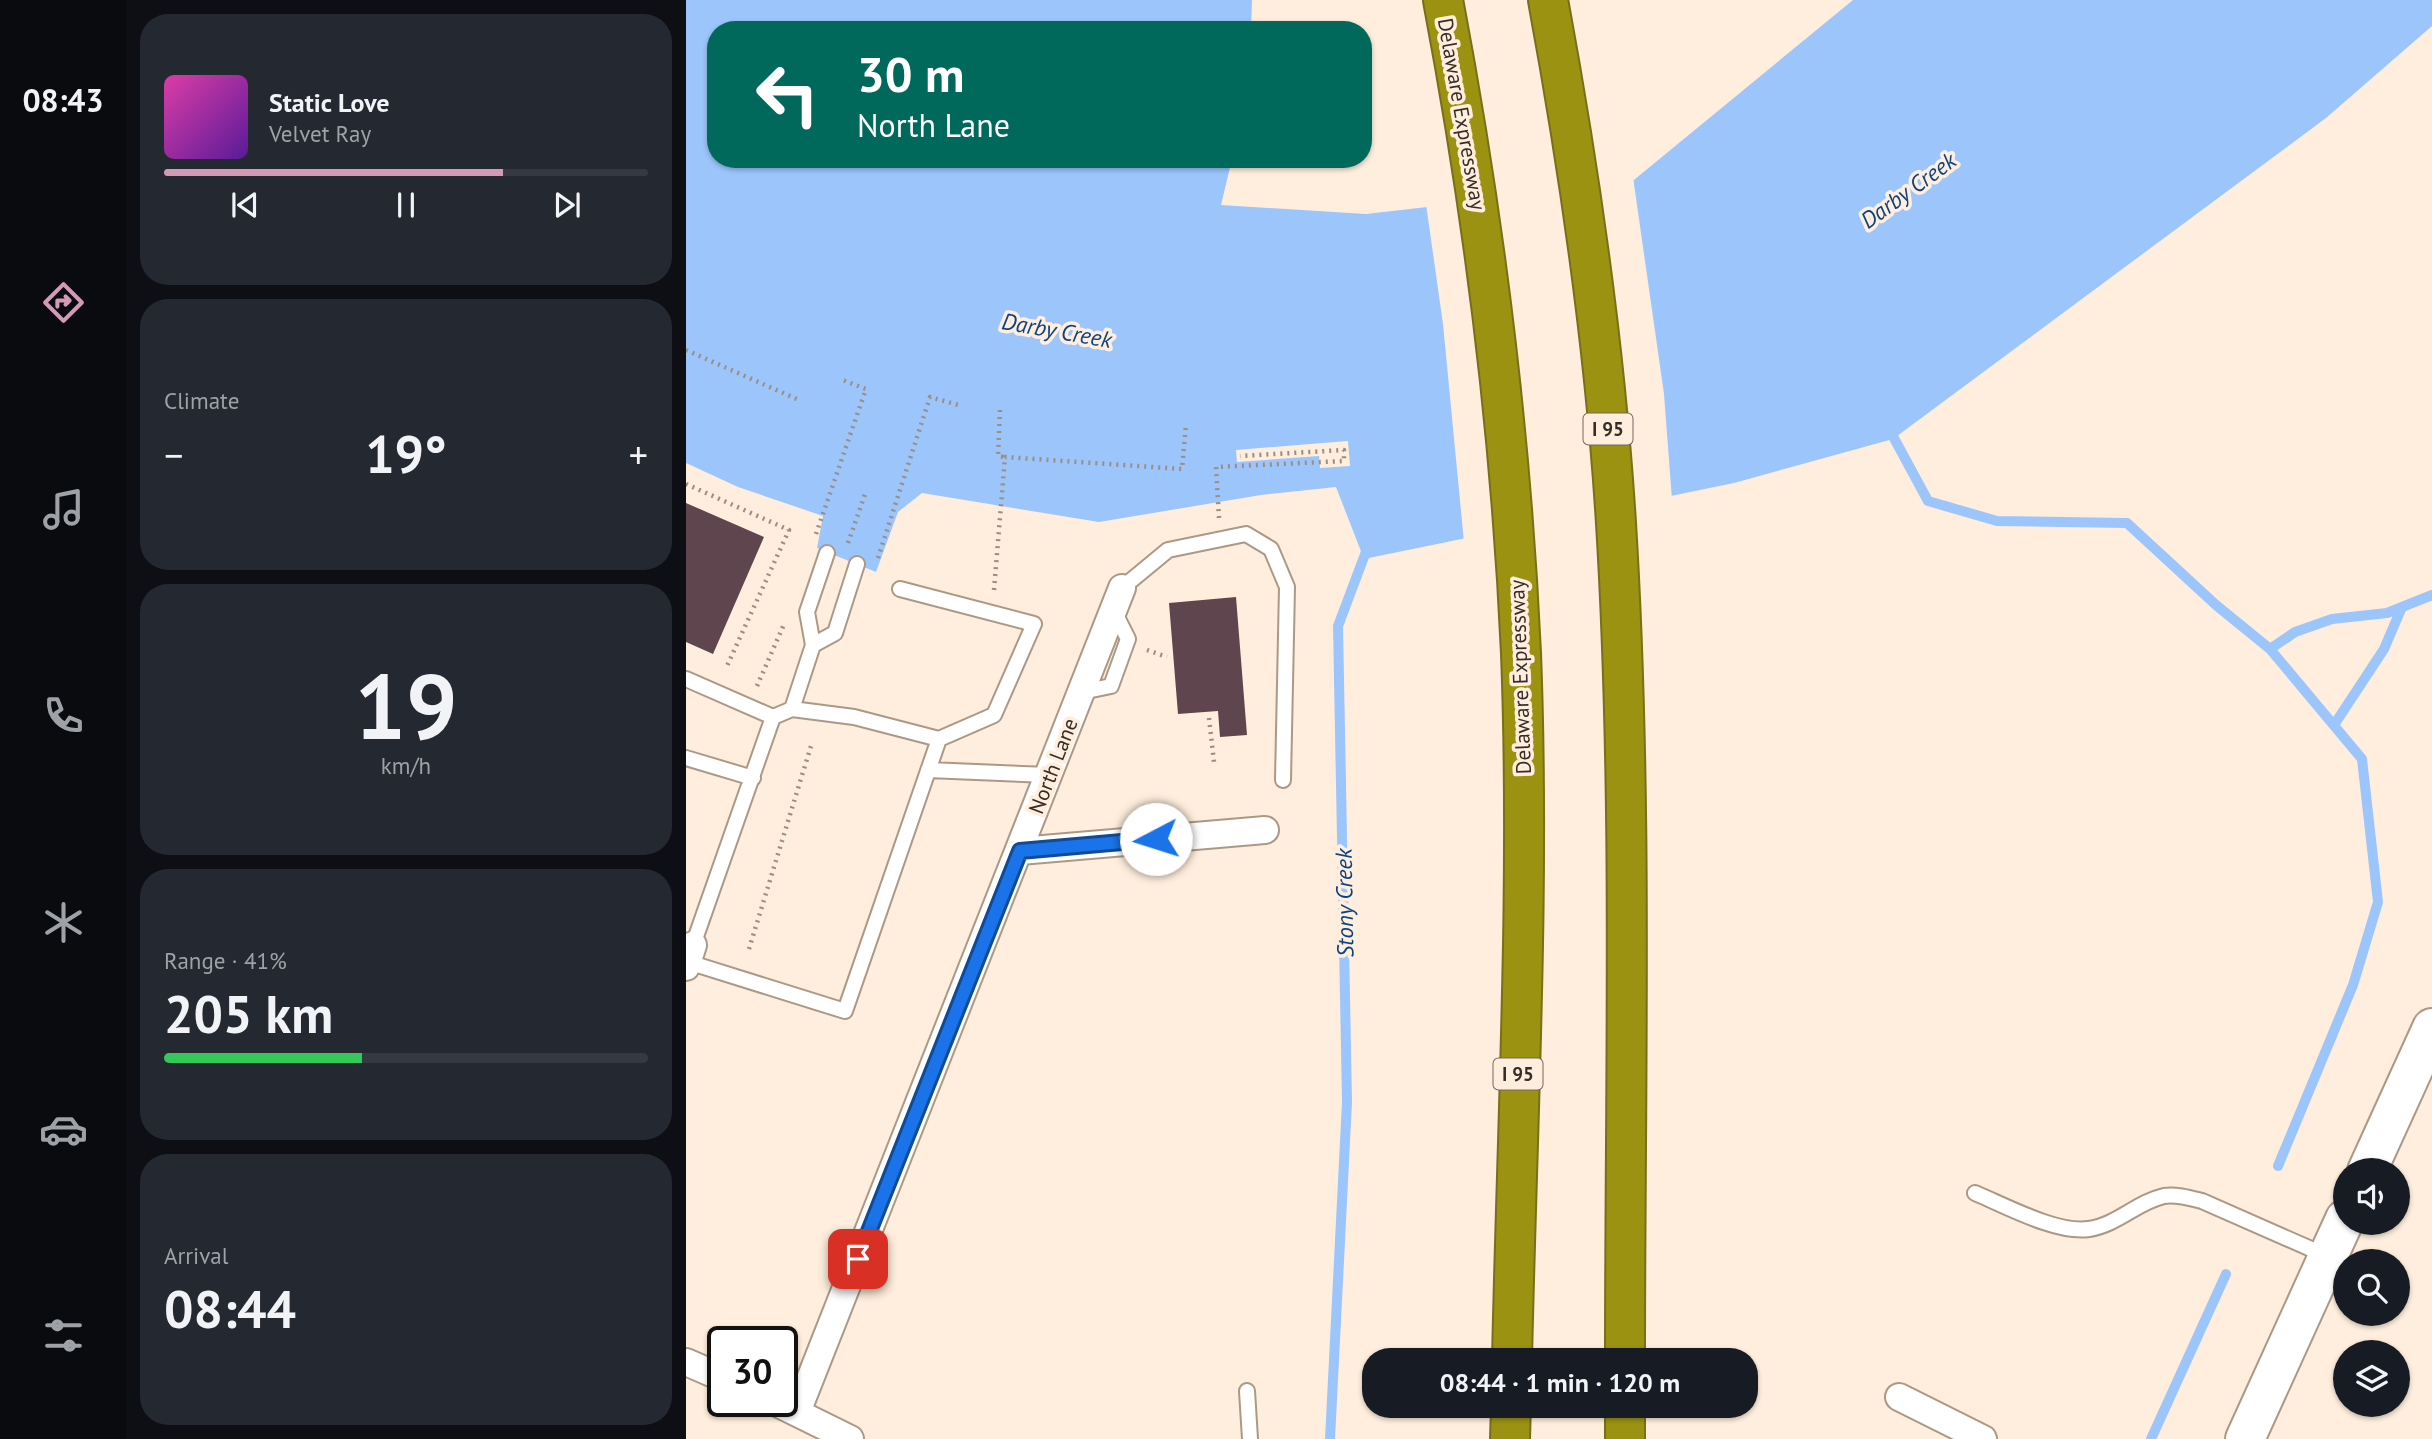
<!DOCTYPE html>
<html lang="en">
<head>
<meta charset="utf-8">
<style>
  :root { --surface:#171b24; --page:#242831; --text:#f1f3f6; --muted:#9ea1a6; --line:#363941; --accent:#d599b8 }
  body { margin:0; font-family:"PT Sans",sans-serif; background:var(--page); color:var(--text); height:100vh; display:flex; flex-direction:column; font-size:26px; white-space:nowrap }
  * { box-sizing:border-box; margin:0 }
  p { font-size:23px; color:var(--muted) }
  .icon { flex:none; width:38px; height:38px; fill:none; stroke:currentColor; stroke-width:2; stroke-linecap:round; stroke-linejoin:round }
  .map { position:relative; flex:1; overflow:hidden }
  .panel { display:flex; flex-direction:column; gap:14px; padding:14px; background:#0d0f14; width:560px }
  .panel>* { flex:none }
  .top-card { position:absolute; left:21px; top:21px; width:665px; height:147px; border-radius:28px; box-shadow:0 2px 5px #0004; background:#00695c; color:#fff; overflow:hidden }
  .controls { position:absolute; left:1647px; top:1158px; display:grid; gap:14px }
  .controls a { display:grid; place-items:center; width:77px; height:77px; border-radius:50%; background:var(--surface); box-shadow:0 2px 5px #0004; font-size:35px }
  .speed { position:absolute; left:21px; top:1326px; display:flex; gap:14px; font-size:35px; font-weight:700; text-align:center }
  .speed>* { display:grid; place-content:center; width:91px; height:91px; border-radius:50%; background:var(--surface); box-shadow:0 2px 5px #0004; line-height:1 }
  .speed .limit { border:4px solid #111; border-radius:10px; background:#fff; color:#111 }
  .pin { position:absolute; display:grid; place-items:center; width:60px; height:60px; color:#fff; margin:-30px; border-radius:14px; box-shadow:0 4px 10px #0006 }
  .me { position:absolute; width:77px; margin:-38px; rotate:265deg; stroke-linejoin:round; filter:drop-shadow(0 0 5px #0008) }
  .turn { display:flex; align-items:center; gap:24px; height:147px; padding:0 35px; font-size:32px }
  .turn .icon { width:91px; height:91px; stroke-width:2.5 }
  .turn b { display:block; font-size:49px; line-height:60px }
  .big { font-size:52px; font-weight:600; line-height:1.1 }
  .panel .card { flex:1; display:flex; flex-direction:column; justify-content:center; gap:10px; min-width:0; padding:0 24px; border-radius:28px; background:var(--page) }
  .panel .dial { align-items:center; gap:0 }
  .dial b { font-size:91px; line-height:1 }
  .song { display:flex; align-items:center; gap:21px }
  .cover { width:84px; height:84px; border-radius:10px; background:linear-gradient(135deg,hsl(320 70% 55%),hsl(270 70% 35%)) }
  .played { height:7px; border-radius:4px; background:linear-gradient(90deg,var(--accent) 70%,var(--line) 70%) }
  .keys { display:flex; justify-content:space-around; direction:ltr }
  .heat { display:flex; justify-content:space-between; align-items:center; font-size:38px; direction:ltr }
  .charge { height:10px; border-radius:5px; background:linear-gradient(90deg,#34c759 41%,var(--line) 0) }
  .trip { position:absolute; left:676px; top:1348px; width:396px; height:70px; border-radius:28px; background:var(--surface); box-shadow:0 2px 5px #0004; font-weight:600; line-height:70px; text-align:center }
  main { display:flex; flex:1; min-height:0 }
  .dock { display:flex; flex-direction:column; width:126px; justify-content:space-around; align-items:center; background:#090b0e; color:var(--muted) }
  .dock .icon { width:49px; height:49px }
  .dock .active { color:var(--accent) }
  .dock b { font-size:32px; color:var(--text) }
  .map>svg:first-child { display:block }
  .water { fill:#9cc5fc }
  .pier { fill:#fed }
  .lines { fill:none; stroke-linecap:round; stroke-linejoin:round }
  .stream { stroke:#9cc5fc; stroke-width:10 }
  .building { fill:#5f464e }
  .lane-casing { stroke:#ac9985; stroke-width:18 }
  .street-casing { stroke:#ac9985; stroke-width:30 }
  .secondary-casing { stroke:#ac9985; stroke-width:42 }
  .highway-casing { stroke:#786f19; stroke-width:42 }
  .path { stroke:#9b8e82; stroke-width:4.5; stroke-dasharray:2 5; stroke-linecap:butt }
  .lane { stroke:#fff; stroke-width:14 }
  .street { stroke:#fff; stroke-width:26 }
  .secondary { stroke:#fff; stroke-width:38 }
  .highway { stroke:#9c9212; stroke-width:38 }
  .route-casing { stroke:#114b97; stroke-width:18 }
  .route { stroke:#1a73e8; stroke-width:12 }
  .labels { text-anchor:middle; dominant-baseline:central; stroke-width:7; stroke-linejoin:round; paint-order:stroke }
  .shield { fill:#fed; stroke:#72685d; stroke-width:2 }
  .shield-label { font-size:19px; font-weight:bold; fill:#362e26 }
  .street-label { font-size:21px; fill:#362e26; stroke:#fed }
  .water-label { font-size:23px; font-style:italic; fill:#0a4382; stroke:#fed }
</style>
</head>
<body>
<main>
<nav class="dock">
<b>08:43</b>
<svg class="icon active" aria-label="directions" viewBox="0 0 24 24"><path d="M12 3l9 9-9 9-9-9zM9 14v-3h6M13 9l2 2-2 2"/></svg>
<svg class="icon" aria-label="music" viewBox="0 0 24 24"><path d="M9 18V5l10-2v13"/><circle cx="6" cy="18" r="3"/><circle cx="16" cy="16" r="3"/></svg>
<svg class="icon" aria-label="phone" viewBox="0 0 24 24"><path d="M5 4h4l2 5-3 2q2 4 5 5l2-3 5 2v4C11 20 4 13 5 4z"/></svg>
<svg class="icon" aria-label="climate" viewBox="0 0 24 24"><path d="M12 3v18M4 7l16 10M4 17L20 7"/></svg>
<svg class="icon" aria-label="car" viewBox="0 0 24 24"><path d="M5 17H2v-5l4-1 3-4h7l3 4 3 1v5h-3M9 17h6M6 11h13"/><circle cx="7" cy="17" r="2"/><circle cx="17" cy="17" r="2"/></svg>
<svg class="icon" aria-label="filters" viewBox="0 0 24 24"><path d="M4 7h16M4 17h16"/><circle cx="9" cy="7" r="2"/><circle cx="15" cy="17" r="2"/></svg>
</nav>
<section class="panel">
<div class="card">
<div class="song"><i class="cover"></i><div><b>Static Love</b><p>Velvet Ray</p></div></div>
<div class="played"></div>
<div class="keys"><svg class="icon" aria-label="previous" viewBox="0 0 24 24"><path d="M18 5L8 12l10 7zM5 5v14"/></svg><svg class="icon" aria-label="pause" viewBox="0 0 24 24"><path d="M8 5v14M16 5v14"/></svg><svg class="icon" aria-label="next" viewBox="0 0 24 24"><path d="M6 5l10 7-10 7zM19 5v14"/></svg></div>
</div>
<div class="card"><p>Climate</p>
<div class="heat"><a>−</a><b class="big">19°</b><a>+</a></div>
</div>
<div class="card dial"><b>19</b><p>km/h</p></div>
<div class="card"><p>Range · 41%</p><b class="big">205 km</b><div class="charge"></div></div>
<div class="card"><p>Arrival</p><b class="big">08:44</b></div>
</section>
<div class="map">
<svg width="1746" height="1439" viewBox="0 0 1746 1439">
  <rect width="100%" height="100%" fill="#fed"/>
  <path class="water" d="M 0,0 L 566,0 L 565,30 L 30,30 L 30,159 L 546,159 L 535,205 L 680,214 L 943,184 L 1167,0 L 1746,0 L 1746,26 L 1640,118 L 1207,439 L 1048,483 L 678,559 L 650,487 L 575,495 L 413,522 L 236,493 L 212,512 L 190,572 L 131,548 L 137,516 L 52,487 L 0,463 Z"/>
  <path class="pier" d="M 947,177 L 978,394 L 986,500 L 778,542 L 757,324 L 740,204 L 942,181 Z
    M 662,441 L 664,466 L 634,468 L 633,456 L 551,462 L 550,450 Z"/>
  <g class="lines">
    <path class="stream" d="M 1202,427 L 1242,501 L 1311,521 L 1441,523 L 1530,605 L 1584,649 L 1676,759 L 1692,902 L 1667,985 L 1592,1166
      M 1584,649 L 1609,632 L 1646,619 L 1701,613 L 1746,595
      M 1648,725 L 1698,649 L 1716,607
      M 644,1439 L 661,1102 L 652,626 L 681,549
      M 1465,1439 L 1540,1274"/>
  </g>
  <path class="building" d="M 0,503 L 78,537 L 27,654 L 0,642 Z
    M 550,597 L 561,735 L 534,737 L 532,711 L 492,714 L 483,603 Z"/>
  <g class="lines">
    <defs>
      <path id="lane" d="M 436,588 L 482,550 L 560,534 L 585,549 L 601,587 L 597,780
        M 214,589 L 348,624 L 308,715 L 253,739
        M 127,645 L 121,612 L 141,553
        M 0,679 L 87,717
        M 396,692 L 425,686 L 442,639 L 428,611
        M 106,709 L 127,645 L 149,633 L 171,564
        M 0,758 L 67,778
        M 242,770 L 363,775
        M 2,962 L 159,1011 L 253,739 L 168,717 L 106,709 L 87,717 L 7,945
        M 1289,1193 C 1318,1205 1371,1234 1403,1229 C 1431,1225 1451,1202 1478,1196 C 1490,1194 1504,1198 1516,1201 L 1641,1256
        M 561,1391 L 564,1439"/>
      <path id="street" d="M 334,851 L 579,830
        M 0,967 L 7,945
        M 0,1362 L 37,1378
        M 1213,1397 L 1297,1439
        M 89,1402 L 164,1439
        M 111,1412 L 436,588"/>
      <path id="secondary" d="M 1681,1171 L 1746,1028
        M 1559,1439 L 1659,1219"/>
      <path id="highway" d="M 757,0 C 798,216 825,434 835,653 C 844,888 831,1125 826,1360
        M 862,0 C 894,173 919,347 930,523 C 947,801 939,1081 939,1360
        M 939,1405 L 939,1439
        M 824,1439 L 825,1405"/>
    </defs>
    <use href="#lane" class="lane-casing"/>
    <use href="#street" class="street-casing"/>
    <use href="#secondary" class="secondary-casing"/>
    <use href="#highway" class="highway-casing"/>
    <path class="path" d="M 0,350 L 113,400
      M 314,410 L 312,456 L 319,457
      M 0,484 L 103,530 L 41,666
      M 533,518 L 530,467 L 658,461 L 658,450 L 554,456
      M 130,534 L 180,389 L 154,379
      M 162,543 L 179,494
      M 192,558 L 244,397 L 276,406
      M 308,590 L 319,457 L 496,469 L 500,424
      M 461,650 L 481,657
      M 71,686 L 99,622
      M 523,718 L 528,762
      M 63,949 L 125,746"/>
    <use href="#lane" class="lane"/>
    <use href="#street" class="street"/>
    <use href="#secondary" class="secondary"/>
    <use href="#highway" class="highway"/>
  </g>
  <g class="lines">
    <defs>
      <path id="route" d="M 172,1259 L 334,851 L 470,839"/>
    </defs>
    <use href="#route" class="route-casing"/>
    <use href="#route" class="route"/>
  </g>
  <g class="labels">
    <g class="shield">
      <rect x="897.5" y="413.5" width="49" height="31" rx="5"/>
      <rect x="807.5" y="1058.5" width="49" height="31" rx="5"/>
    </g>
    <g class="shield-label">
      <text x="922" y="429">I 95</text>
      <text x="832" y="1074">I 95</text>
    </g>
    <g class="street-label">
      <text transform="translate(776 114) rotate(80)">Delaware Expressway</text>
      <text transform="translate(834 677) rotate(-92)">Delaware Expressway</text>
      <text transform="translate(367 766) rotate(-69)">North Lane</text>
    </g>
    <g class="water-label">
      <text transform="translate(1222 190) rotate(-36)">Darby Creek</text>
      <text transform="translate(371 330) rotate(10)">Darby Creek</text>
      <text transform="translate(658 903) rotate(-91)">Stony Creek</text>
    </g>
  </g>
</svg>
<div class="controls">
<a><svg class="icon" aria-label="sound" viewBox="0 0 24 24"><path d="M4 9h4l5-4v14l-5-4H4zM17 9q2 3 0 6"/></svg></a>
<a><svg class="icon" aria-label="search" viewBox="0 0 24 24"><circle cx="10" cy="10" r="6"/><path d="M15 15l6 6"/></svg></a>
<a><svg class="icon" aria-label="layers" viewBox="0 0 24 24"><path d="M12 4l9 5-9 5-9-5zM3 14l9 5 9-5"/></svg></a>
</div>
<div class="speed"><div class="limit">30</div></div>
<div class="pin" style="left:172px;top:1259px;background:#d93025"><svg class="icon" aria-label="arrive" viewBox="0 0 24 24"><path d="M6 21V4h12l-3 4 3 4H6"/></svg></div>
<svg class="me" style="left:470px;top:839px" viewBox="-20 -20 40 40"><circle r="19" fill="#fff"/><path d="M0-13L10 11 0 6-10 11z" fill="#1a73e8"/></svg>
<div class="trip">08:44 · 1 min · 120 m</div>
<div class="top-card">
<div class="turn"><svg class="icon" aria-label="left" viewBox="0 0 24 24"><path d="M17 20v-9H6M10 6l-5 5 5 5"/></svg><div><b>30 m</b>North Lane</div></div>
</div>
</div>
</main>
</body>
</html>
